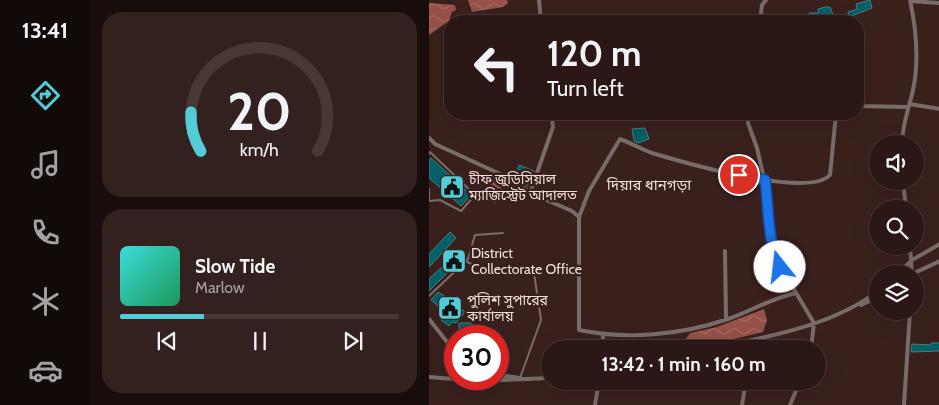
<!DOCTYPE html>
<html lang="en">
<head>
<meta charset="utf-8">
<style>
  :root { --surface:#2b1816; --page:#33211f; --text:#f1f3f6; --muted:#a6a0a1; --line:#473735; --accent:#52ccd6 }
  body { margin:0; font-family:Cabin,"Noto Sans Bengali",sans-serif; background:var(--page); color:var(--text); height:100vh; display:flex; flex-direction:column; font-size:19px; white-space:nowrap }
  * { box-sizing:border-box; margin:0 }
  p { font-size:16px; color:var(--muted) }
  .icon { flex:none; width:28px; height:28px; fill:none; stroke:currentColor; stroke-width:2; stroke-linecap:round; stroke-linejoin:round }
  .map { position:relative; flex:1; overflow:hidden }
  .side { display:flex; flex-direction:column; gap:12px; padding:12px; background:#180d0c; width:339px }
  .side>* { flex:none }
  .banner { position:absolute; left:15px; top:15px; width:420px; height:105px; border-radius:20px; box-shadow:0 5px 20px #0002,0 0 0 1px var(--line); background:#2b1816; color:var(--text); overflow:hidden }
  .buttons { position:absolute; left:440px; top:135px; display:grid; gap:10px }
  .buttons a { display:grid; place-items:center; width:55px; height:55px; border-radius:50%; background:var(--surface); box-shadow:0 5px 20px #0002,0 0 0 1px var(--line); font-size:25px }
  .speed { position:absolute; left:15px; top:325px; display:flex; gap:10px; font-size:25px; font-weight:700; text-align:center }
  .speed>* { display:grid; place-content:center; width:65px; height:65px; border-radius:50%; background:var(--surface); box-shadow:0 5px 20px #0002,0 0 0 1px var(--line); line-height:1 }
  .speed .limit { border:8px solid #d22; background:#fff; color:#111 }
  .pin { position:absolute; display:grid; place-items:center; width:42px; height:42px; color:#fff; margin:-21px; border:2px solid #fff; border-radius:50%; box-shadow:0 1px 5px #0007 }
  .me { position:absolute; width:55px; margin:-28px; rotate:344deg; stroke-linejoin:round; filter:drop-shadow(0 0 4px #0008) }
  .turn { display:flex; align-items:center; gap:18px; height:105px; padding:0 20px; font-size:22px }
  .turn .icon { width:65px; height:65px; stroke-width:2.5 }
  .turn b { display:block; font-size:35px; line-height:42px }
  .side .widget { flex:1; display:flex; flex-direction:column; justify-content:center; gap:8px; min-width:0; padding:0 18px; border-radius:20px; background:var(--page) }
  .side .dial { align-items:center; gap:0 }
  .dial svg { height:130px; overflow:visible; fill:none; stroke:var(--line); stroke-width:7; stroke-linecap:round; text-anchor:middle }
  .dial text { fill:var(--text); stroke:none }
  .song { display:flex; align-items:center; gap:15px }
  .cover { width:60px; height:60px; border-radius:8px; background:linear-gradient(135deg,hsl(180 70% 55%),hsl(150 70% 35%)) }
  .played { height:5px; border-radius:2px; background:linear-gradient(90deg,var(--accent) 30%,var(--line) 30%) }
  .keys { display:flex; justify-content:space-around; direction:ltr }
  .trip { position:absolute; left:112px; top:340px; width:285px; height:50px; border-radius:25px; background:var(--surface); box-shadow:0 5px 20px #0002,0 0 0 1px var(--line); font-weight:700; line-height:50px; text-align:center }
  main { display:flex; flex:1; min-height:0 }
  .tab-bar { display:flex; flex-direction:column; width:90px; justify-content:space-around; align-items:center; background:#110a09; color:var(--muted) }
  .tab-bar .icon { width:35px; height:35px }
  .tab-bar .on { color:var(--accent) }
  .tab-bar b { font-size:22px; color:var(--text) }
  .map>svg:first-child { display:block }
  .water { fill:url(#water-waves) }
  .building { fill:#006168; stroke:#55777a }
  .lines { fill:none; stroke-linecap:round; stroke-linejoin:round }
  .service { stroke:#786b69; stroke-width:2 }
  .minor { stroke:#786b69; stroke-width:4 }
  .route-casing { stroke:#114b97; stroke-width:12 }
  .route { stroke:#1a73e8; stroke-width:9 }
  .labels { text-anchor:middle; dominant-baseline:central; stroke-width:5; stroke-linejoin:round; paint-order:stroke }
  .poi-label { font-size:14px; fill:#f0dedc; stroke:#39201d; text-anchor:start }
  .neighbourhood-label { font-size:15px; fill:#f0dedc; stroke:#39201d }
</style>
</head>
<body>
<main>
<nav class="tab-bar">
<b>13:41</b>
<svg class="icon on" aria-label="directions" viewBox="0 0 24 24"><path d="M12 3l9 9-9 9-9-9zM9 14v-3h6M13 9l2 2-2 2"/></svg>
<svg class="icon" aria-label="music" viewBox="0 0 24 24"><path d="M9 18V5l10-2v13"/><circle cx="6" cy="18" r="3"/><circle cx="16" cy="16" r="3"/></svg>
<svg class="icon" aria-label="phone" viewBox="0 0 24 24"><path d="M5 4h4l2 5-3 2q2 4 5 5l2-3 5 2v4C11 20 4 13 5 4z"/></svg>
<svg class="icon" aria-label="climate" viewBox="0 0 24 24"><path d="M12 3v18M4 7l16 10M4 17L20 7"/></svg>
<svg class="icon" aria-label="car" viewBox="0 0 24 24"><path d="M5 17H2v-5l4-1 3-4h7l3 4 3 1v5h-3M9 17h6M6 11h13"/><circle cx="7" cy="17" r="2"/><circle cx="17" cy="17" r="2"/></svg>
</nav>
<section class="side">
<div class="widget dial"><svg viewBox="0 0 100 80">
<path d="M14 69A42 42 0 1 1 86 69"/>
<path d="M14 69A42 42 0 0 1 8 45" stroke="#52ccd6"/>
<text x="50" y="56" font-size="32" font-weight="700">20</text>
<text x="50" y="72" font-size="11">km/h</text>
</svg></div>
<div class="widget">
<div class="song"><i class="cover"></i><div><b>Slow Tide</b><p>Marlow</p></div></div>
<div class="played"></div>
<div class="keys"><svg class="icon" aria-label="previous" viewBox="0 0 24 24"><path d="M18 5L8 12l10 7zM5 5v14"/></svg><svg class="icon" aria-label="pause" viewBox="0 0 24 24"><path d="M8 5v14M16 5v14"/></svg><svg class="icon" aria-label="next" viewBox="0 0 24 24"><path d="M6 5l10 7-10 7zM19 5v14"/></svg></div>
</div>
</section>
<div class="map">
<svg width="511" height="405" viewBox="0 0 511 405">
  <defs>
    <pattern id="water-waves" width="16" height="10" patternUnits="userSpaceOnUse" patternTransform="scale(1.25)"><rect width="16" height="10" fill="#975148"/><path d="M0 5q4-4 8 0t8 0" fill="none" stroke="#a66a62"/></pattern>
  </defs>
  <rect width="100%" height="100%" fill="#39201d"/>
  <path class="water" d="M 39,0 L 78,0 L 79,3 L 74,7 L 43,12 Z
    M 0,3 L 26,5 L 27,10 L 23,12 L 20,21 L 0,35 Z
    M 63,178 L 75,184 L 66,203 L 53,197 Z
    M 335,309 L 338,320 L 334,332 L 280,345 L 238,349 L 240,341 L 257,339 L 261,333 L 288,327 Z"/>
  <path class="building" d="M 441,0 L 443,8 L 420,17 L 419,12 L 428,9 L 427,4 Z
    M 397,7 L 401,7 L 405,17 L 399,19 L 400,21 L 381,18 L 380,13 L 389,13 L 389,9 Z
    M 216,128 L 220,139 L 209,143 L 205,141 L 203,129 Z
    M 2,158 L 42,195 L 32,206 L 0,178 L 0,160 Z
    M 90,165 L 105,171 L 99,186 L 86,177 Z
    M 21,232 L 27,238 L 0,267 L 0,254 Z
    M 30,251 L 35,256 L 0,291 L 0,279 Z
    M 9,292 L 22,300 L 23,299 L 36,312 L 27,323 L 23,322 L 20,326 L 12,320 L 15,311 L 2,300 Z
    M 30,323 L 43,323 L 43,336 L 30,336 Z
    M 199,340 L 227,342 L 227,349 L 197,349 Z
    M 502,343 L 511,343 L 511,351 L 482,352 L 483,344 L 502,345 Z"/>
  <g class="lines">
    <path class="service" d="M 0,154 L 1,152 L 46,195 L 32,211 L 11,200 L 0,201 L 0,189
      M 36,261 L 58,271 L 105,273 L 112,320 L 91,378
      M 0,296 L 39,259 L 46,235 L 74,233"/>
    <path class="minor" d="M 110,0 L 112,21
      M 481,1 L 511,3
      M 331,21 L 333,5 L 337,0
      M 480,104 L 511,109
      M 429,106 L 479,107
      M 319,114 L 319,123 L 328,148 L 336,183 L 347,259 L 385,323 L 382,349
      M 0,138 L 6,144 L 69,173 L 91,184 L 101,193 L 143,211 L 150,217 L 150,330 C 198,340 252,335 299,319 C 322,311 343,298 367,293
      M 473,144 C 473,124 480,109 484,90 C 490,62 487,28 481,0
      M 474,181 L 477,209
      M 101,193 L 124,127 L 123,118 L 119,114
      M 150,217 L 160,191 L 191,139 C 202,143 212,149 223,153 C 253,162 379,199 401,175 L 407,114
      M 481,246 L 483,274
      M 296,251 L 297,319
      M 469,274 L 483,260 L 511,244
      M 483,274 L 511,261
      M 432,305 L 449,297
      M 0,319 L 26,352
      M 173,349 L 174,336
      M 283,349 C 340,336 401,327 449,291
      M 319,349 L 320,341
      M 69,375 L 91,378
      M 0,377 L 48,381 L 121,378
      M 166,405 L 170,381
      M 313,405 L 317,381
      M 361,405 L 371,381
      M 475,405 L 481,311"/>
  </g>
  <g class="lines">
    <defs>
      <path id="route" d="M 310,175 L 336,180 C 340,208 338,241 351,267"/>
    </defs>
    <use href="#route" class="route-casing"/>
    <use href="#route" class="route"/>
  </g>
  <defs>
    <symbol id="civic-square" viewBox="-11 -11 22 22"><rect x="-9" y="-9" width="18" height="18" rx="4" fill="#52ccd6" stroke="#39201d"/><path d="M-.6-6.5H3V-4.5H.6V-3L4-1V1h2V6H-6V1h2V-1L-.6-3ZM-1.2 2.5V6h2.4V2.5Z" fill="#111"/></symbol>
  </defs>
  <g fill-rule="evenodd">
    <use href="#civic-square" x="9" y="173" width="28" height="28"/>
    <use href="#civic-square" x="11" y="247" width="28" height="28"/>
    <use href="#civic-square" x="7" y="294" width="28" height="28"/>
  </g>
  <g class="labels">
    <g class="poi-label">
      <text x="40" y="179">চীফ জুডিসিয়াল<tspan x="40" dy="16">ম্যাজিস্ট্রেট আদালত</tspan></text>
      <text x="42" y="253">District<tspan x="42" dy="16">Collectorate Office</tspan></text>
      <text x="38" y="300">পুলিশ সুপারের<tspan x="38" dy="16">কার্যালয়</tspan></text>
    </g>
    <g class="neighbourhood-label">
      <text x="220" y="185">দিয়ার ধানগড়া</text>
    </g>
  </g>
</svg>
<div class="buttons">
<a><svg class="icon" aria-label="sound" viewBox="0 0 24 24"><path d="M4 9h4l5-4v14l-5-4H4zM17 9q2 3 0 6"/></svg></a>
<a><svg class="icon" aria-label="search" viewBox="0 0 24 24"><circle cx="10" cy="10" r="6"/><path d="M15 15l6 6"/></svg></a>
<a><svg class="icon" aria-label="layers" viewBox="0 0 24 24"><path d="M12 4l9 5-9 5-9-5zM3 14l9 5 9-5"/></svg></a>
</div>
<div class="speed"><div class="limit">30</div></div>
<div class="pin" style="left:310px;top:175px;background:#d93025"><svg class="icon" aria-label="arrive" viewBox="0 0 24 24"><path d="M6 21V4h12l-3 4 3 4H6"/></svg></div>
<svg class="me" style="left:351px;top:267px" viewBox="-20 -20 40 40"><circle r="19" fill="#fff"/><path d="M0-13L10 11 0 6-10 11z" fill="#1a73e8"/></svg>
<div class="trip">13:42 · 1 min · 160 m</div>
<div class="banner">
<div class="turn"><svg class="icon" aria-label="left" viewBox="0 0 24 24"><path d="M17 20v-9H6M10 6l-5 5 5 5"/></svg><div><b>120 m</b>Turn left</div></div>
</div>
</div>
</main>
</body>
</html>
